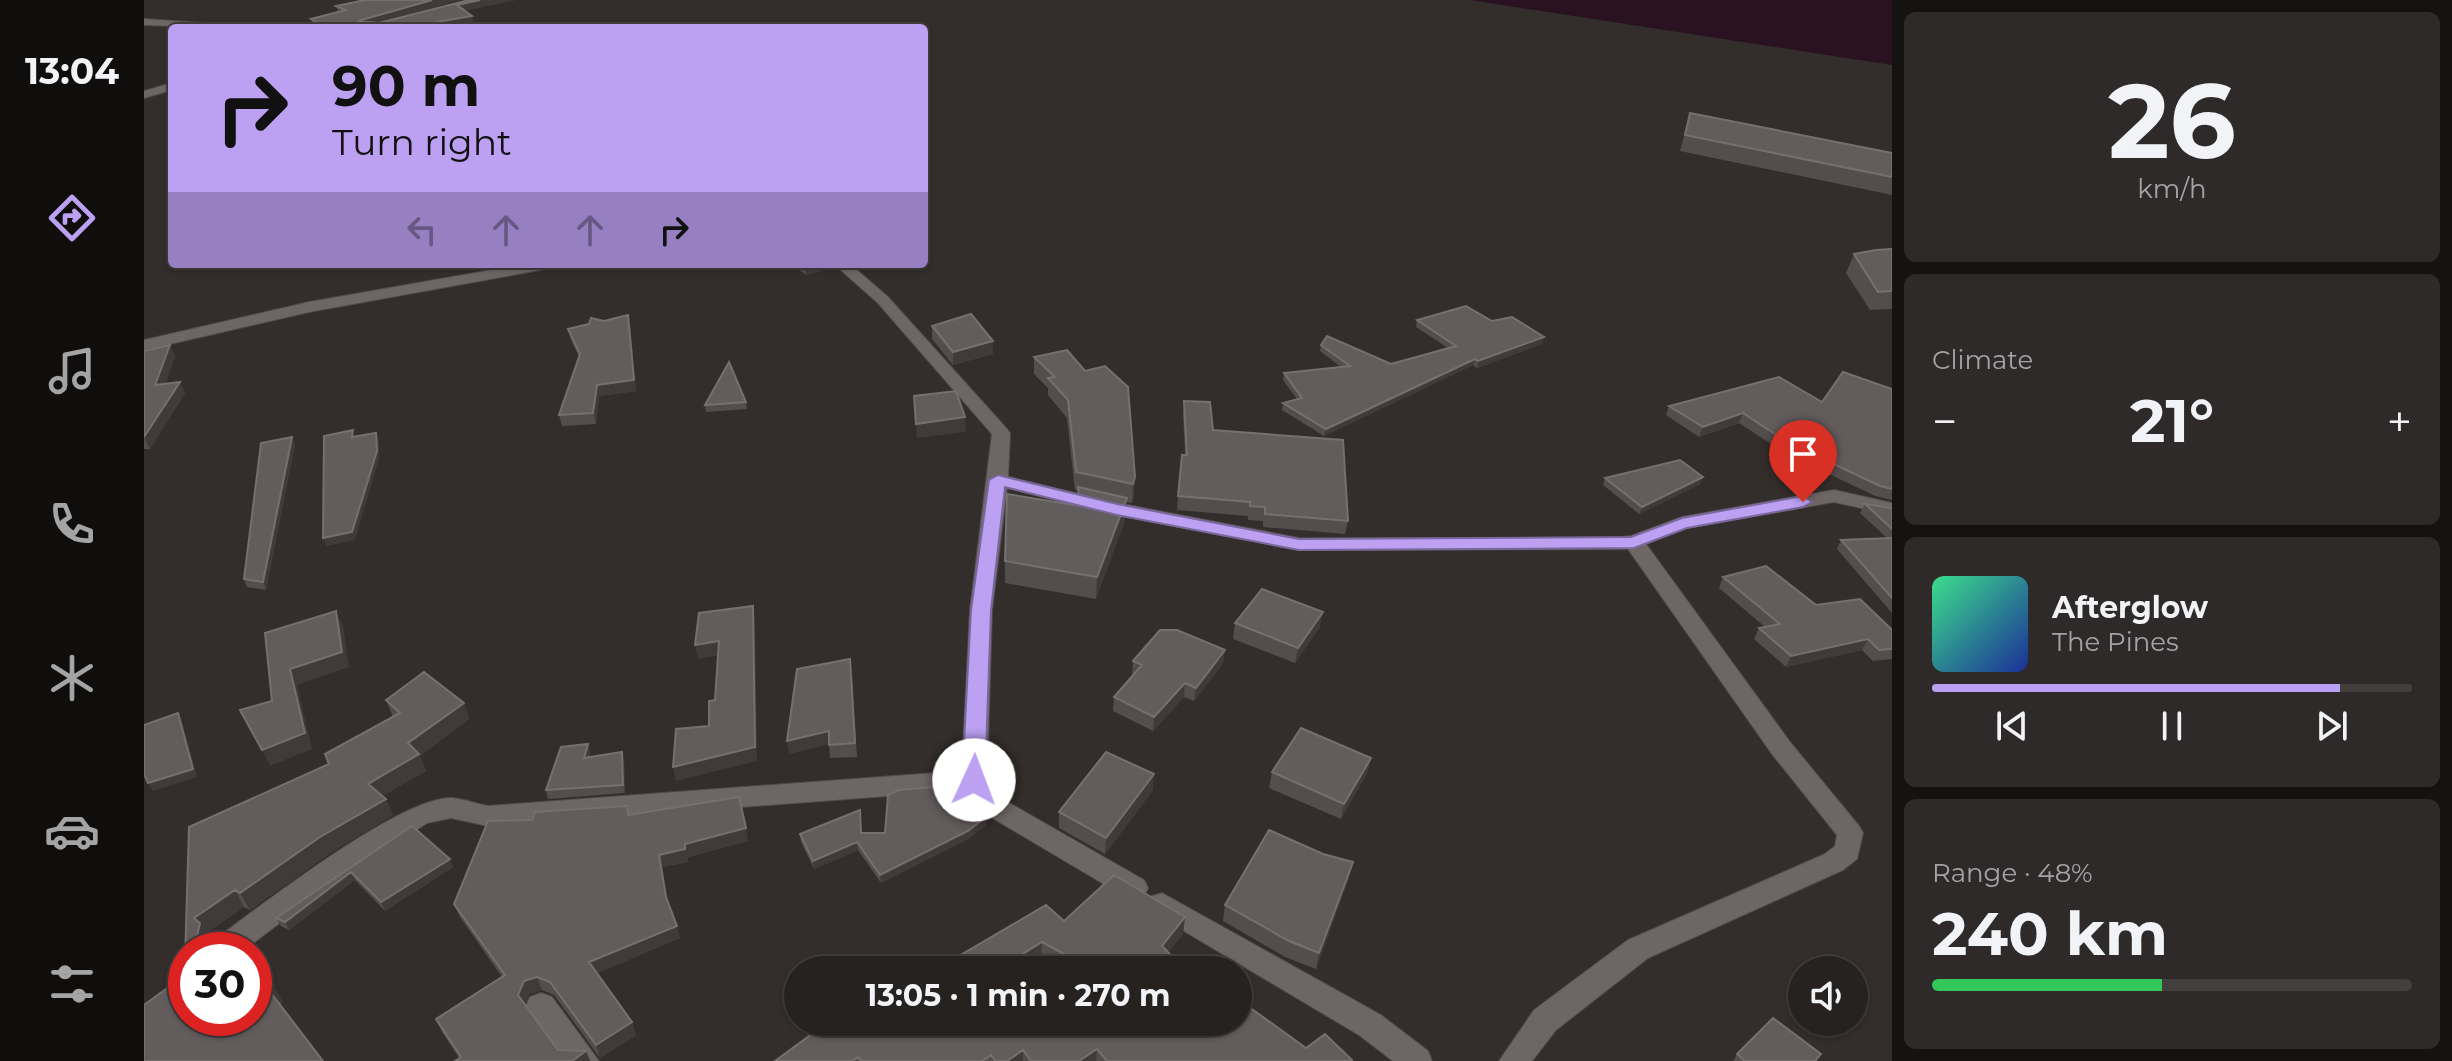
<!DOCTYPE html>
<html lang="en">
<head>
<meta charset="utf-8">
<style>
  :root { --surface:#262220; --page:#2e2a29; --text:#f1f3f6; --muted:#a4a4a5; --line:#423f3e; --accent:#bca0f2 }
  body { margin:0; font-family:Montserrat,sans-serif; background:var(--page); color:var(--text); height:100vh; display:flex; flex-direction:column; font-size:30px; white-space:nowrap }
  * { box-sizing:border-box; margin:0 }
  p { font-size:26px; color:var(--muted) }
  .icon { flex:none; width:44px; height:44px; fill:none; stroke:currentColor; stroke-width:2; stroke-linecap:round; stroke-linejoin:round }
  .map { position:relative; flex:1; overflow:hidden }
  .details { display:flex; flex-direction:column; gap:12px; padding:12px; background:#151312; width:560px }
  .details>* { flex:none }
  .top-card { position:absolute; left:24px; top:24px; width:760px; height:244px; border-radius:8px; box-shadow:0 2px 6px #0004,0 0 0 2px var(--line); background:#bca0f2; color:#111; overflow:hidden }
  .controls { position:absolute; left:1644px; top:956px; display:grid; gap:16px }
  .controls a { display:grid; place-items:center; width:80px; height:80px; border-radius:50%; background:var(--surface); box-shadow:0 2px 6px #0004,0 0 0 2px var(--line); font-size:40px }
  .speed { position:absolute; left:24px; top:932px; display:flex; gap:16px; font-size:40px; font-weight:700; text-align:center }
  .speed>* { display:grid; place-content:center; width:104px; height:104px; border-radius:50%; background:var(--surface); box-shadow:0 2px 6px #0004,0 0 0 2px var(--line); line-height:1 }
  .speed .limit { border:12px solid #d22; background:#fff; color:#111 }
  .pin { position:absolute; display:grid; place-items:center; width:68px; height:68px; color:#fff; margin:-82px -34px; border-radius:50% 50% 50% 0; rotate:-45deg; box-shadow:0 0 8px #0007 }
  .pin .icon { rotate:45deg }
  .me { position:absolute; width:88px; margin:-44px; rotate:2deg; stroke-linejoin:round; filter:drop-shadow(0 0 6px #0008) }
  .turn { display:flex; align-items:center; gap:28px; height:168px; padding:0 32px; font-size:36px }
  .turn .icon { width:104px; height:104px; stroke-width:2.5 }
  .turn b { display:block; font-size:56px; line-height:68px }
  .lanes { display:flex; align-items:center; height:76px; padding:0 32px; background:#0003; justify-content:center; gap:40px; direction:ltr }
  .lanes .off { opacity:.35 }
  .big { font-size:60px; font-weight:700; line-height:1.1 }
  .details .tile { flex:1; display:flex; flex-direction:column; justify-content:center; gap:12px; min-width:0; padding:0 28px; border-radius:12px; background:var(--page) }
  .details .dial { align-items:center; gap:0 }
  .dial b { font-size:104px; line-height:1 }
  .song { display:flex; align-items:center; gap:24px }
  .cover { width:96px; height:96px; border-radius:12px; background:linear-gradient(135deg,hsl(150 70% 55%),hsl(230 70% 35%)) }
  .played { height:8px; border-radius:4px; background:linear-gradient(90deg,var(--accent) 85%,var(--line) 85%) }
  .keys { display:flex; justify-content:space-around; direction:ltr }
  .heat { display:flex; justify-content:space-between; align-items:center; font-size:44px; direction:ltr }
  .charge { height:12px; border-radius:6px; background:linear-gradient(90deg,#34c759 48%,var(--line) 0) }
  .trip { position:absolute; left:640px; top:956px; width:468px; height:80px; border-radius:40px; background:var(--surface); box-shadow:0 2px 6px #0004,0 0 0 2px var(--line); font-weight:700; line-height:80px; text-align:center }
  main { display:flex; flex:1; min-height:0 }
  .dock { display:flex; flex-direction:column; width:144px; justify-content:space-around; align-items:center; background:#0f0e0d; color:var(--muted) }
  .dock .icon { width:56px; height:56px }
  .dock .active { color:var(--accent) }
  .dock b { font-size:36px; color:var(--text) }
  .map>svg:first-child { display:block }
  .water { fill:#2a1223 }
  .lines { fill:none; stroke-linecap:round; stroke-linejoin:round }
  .minor-casing { stroke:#514b4b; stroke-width:2 }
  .minor { fill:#6e6665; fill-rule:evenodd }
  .wall { fill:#544d4e }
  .shaded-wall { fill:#413a3a }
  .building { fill:#635c5d; stroke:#766f70; stroke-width:2 }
  .route { fill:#bca0f2; stroke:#7a689d; stroke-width:2 }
</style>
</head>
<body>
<main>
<nav class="dock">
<b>13:04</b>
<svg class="icon active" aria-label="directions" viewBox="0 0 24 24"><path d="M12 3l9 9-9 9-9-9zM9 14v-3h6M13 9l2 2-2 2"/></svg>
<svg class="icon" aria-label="music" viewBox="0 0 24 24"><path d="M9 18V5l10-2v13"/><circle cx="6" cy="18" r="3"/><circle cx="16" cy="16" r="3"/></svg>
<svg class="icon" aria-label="phone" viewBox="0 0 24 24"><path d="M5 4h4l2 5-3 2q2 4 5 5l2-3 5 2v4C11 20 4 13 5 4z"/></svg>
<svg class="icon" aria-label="climate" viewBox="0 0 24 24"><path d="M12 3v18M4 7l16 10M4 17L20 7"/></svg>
<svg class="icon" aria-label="car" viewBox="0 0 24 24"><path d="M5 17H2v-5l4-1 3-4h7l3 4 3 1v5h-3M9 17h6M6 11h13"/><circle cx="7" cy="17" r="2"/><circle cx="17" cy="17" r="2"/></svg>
<svg class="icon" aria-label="filters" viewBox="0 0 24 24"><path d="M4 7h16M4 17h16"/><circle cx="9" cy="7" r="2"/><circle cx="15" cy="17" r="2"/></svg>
</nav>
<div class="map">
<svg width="1748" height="1061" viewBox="0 0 1748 1061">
  <rect width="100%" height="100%" fill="#332d2b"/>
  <path class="water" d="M 1326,0 L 1748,0 L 1748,65 Z"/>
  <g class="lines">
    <defs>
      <path id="minor" d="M 0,19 L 88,25 L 93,28 L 0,25 Z
        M 28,83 L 28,90 L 0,98 L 0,91 Z
        M 382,264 L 414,264 L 407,268 L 165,312 L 0,350 L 0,340 L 165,302 Z
        M 690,264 L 706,264 L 744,297 L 863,429 L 866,433 L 864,477 L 973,503 L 1155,538 L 1456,539 L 1487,536 L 1538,517 L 1690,490 L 1748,503 L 1748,515 L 1690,502 L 1543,528 L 1502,544 L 1646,742 L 1715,826 L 1719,833 L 1713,859 L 1699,870 L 1504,958 L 1412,1030 L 1388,1061 L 1355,1061 L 1390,1010 L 1484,940 L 1681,854 L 1691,846 L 1693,835 L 1628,754 L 1484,549 L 1155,550 L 973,515 L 863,488 L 848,610 L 843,779 L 853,796 L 1000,880 L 1004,888 L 1000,896 L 990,899 L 980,896 L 835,810 L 823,790 L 344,826 L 307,818 L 283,823 L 171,896 L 100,950 L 65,950 L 69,941 C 114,908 257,796 308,798 C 320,799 333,804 344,806 L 818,771 L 826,610 L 848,434 L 734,303 Z
        M 1018,893 L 1237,1015 L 1284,1051 L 1288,1061 L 1249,1061 L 1215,1035 L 1008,912 L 1004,904 L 1008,896 Z
        M 397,993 L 408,997 L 455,1061 L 421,1061 L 382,1006 L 386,997 Z"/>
    </defs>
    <use href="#minor" class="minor-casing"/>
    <use href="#minor" class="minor"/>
  </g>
  <path class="wall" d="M 192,6 L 234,23 L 321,11 L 330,24 L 305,28 L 169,27 L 167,19 L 194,12 Z
    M 1546,113 L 1748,153 L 1748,195 L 1536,151 Z
    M 1748,249 L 1748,309 L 1726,310 L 1702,273 L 1710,254 Z
    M 647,264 L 690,264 L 690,268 L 662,275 Z
    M 1273,320 L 1348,321 L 1400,337 L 1398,344 L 1333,368 L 1329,365 L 1180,436 L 1138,410 L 1139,403 L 1153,399 L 1139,380 L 1140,373 L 1197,367 L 1176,351 L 1177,345 L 1247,364 L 1304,348 L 1272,327 Z
    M 486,325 L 492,391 L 455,396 L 452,424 L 418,426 L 415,415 L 435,357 L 427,340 L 424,329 Z
    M 788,326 L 849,354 L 809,365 L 788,339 Z
    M 0,351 L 31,356 L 21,384 L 36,382 L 41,393 L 6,449 L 0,449 Z
    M 890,357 L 941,371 L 984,387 L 990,496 L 988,503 L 982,502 L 981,520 L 952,599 L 861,583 L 861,561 L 933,505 L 934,490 L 931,490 L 923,418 L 904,395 L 904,388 L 890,374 Z
    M 1748,389 L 1748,500 L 1731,496 L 1639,452 L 1595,423 L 1555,437 L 1522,415 L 1525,406 L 1678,402 Z
    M 1040,401 L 1069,430 L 1204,521 L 1201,534 L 1119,527 L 1119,521 L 1104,520 L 1104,516 L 1033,510 L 1038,455 L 1041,455 L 1039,414 Z
    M 602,402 L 603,409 L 562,412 L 561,405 Z
    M 148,437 L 151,444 L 122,590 L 103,587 L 100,579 Z
    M 1559,477 L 1556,484 L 1495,514 L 1459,485 L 1461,478 Z
    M 1721,504 L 1748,508 L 1748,613 L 1693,549 L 1697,540 L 1743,538 L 1716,513 Z
    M 1579,577 L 1748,630 L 1748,659 L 1729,661 L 1718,650 L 1642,667 L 1610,639 L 1615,628 L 1621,627 L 1575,588 Z
    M 1091,623 L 1176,627 L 1151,663 L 1089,639 Z
    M 1081,650 L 1079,663 L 1050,701 L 1040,697 L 1009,731 L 969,711 L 970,697 L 988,675 L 989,661 Z
    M 708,672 L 713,757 L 686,758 L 685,744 L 645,754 Z
    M 242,700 L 320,703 L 325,719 L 276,756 L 282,771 L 238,796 L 242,799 L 249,815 L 185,854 L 106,910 L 100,907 L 62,933 L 64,936 L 139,1002 L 136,1004 L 33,981 L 41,960 L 45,827 L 185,764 L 249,717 Z
    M 444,744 L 446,752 L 445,757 L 478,752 L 480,760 L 481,793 L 404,799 L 402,790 Z
    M 1227,758 L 1223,773 L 1197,819 L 1125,788 L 1128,772 Z
    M 1009,790 L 961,854 L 915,828 L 915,812 Z
    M 485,814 L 604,841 L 544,857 L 544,862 L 518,867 L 524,902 L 536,938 L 453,973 L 488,1022 L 492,1035 L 456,1058 L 410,995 L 398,990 L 385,994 L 381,1004 L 414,1050 L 442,1051 L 446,1061 L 311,1061 L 315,1058 L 298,1032 L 292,1019 L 358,977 L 316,917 L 310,904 L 388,820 Z
    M 842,825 L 824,839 L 737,883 L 714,850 L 670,869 L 657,842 L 656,834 L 741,833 Z
    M 268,826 L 309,867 L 241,911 L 211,880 L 145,930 L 137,926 L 132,918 Z
    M 1179,854 L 1209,862 L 1205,878 L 1172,969 L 1141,957 L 1079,921 L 1081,905 Z
    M 1041,917 L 1039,934 L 1024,953 L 1041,970 L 917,970 L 897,959 L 880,970 L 791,970 L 920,921 Z
    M 861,1029 L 1162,1048 L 1208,1061 L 631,1061 L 678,1036 Z
    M 1593,1054 L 1673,1061 L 1589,1061 Z"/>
  <path class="shaded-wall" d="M 288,0 L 316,0 L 217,28 L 214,21 Z
    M 336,0 L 373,0 L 315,12 L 313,5 Z
    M 328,16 L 330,24 L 305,28 L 265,28 L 264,27 Z
    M 661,264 L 690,264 L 690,268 L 662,275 Z
    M 484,315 L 486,325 L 492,391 L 455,396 L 452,424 L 449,413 L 453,385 Z
    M 1400,337 L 1398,344 L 1333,368 L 1334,361 Z
    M 849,341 L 849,354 L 809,365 L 809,352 Z
    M 26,345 L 31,356 L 17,396 L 11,385 Z
    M 1331,359 L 1329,365 L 1180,436 L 1182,429 Z
    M 36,382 L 41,393 L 6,449 L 0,437 Z
    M 1599,413 L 1595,423 L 1555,437 L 1559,427 Z
    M 821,417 L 822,432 L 773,438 L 772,424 Z
    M 232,433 L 235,440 L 235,459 L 211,540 L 182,546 L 179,538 Z
    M 148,437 L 151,444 L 122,590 L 119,582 Z
    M 991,477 L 990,496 L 988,503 L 989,484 Z
    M 1559,477 L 1556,484 L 1495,514 L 1498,507 Z
    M 983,498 L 981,520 L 952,599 L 953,577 Z
    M 609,606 L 611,620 L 613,761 L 532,781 L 529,767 L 611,747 Z
    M 192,611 L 199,626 L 205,667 L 153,685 L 168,749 L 126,766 L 118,750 L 146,669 Z
    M 1179,612 L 1176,627 L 1151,663 L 1154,648 Z
    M 1724,639 L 1718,650 L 1642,667 L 1647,656 Z
    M 575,641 L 577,655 L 554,659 L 551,645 Z
    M 1081,650 L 1079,663 L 1050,701 L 1052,688 Z
    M 1041,683 L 1040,697 L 1009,731 L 1010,717 Z
    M 320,703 L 325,719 L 276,756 L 282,771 L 231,800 L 224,784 L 264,743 Z
    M 34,713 L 38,721 L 53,777 L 9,791 L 4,783 Z
    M 685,731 L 686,744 L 645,754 L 643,741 Z
    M 444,744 L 446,752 L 442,766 L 440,758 Z
    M 478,752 L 480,760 L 481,793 L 479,785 Z
    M 1227,758 L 1223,773 L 1197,819 L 1200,804 Z
    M 1010,774 L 1009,790 L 961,854 L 962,838 Z
    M 242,799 L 249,815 L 185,854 L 106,910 L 96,893 L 176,837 Z
    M 842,817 L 842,825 L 824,839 L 737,883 L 736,875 Z
    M 602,828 L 604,841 L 544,857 L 544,862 L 518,867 L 525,909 L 515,855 L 541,844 Z
    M 713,842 L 714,850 L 670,869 L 669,861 Z
    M 306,859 L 309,867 L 241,911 L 237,902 Z
    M 1209,862 L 1205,878 L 1172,969 L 1175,953 Z
    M 207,872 L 211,880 L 145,930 L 141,922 Z
    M 91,890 L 100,907 L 62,933 L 66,940 L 53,936 L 50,918 Z
    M 1041,917 L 1039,934 L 1016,963 L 1018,946 Z
    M 533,926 L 536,938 L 449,975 L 445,962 Z
    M 898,942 L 897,959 L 880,970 L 853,970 Z
    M 393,977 L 398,990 L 385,994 L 380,1008 L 374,995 L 380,981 Z
    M 129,985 L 139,1002 L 134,1005 L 124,989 Z
    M 488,1022 L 492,1035 L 456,1058 L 452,1045 Z
    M 953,1049 L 952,1061 L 935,1061 Z
    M 879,1050 L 879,1061 L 863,1061 Z
    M 442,1051 L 446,1061 L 428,1061 Z"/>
  <path class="building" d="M 221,0 L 288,0 L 214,21 L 235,23 L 325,0 L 336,0 L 313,5 L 328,16 L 264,27 L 266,28 L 181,28 L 167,19 L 202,10 L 192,6 Z
    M 1546,113 L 1748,153 L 1748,177 L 1541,135 Z
    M 1748,249 L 1748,291 L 1734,292 L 1710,254 L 1732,250 Z
    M 1322,306 L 1348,321 L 1368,317 L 1400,337 L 1334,361 L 1331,359 L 1182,429 L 1139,403 L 1158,398 L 1140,373 L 1206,366 L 1177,345 L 1183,336 L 1247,364 L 1312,346 L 1273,320 Z
    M 827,314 L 849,341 L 809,352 L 788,326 Z
    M 484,315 L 490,380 L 453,385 L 449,413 L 415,415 L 436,354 L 424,329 L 445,324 L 447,318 L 460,321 Z
    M 26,345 L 11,385 L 36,382 L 0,437 L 0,351 Z
    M 923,350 L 941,371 L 961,366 L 984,387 L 991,477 L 989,484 L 932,472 L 924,400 L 904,378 L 911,377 L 890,357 Z
    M 585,362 L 602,402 L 561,405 Z
    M 1699,372 L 1748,389 L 1748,489 L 1736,486 L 1643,442 L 1599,413 L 1559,427 L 1525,406 L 1635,377 L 1678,402 Z
    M 812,391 L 821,417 L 772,424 L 770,396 Z
    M 1040,401 L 1066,402 L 1069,430 L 1199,440 L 1204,521 L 1121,514 L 1121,507 L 1106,506 L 1106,502 L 1034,496 L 1038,455 L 1043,455 Z
    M 209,430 L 208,437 L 232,433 L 233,451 L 208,532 L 179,538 L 180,436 Z
    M 148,437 L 119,582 L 100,579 L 117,443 Z
    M 1536,460 L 1559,477 L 1498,507 L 1461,478 Z
    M 934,487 L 983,498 L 953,577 L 861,561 L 863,494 L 936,506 Z
    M 1721,504 L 1748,508 L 1748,529 Z
    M 1748,538 L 1748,598 L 1697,540 Z
    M 1622,566 L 1672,605 L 1716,599 L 1748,630 L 1748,649 L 1735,650 L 1724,639 L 1647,656 L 1615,628 L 1636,624 L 1579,577 Z
    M 1118,589 L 1179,612 L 1154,648 L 1091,623 Z
    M 609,606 L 611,747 L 529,767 L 532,729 L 565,726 L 565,701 L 571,700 L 575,641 L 551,645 L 555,613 Z
    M 192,611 L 198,652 L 146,669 L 161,733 L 118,750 L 96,710 L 128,701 L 121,633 Z
    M 1016,630 L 1033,630 L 1081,650 L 1052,688 L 1041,683 L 1010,717 L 970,697 L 998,665 L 989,661 Z
    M 706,659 L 711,743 L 685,745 L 685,731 L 643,741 L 653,669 Z
    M 280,672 L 320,703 L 264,743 L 275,754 L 224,784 L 242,799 L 176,837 L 96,893 L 91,890 L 50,918 L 56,923 L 53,936 L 71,936 L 87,950 L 42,950 L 42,1018 L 110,1018 L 110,969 L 129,985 L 124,989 L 179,1061 L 0,1061 L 0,1005 L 33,981 L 34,965 L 41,960 L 45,827 L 185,764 L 181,754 L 256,713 L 242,700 Z
    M 34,713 L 49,769 L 4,783 L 0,774 L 0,725 Z
    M 1157,728 L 1227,758 L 1200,804 L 1128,772 Z
    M 444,744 L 440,758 L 478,752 L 479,785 L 402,790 L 417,747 Z
    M 962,752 L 1010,774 L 962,838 L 915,812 Z
    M 804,786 L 842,817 L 824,831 L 736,875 L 713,842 L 669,861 L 656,834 L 716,810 L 717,833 L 741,833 L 744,795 L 755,790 Z
    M 595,797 L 602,828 L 541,844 L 541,849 L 515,855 L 522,897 L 533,926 L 445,962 L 488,1022 L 452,1045 L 406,982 L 393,977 L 380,981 L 374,995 L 414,1050 L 442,1051 L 428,1061 L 311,1061 L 317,1057 L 292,1019 L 361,975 L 310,904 L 344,821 L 388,820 L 391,812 L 483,806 L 484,815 Z
    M 268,826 L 306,859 L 237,902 L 207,872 L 141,922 L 132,918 Z
    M 1125,830 L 1179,854 L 1209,862 L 1175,953 L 1145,941 L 1081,905 Z
    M 970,875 L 1041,917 L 1018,946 L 1041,970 L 949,970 L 898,942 L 853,970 L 791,970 L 902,905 L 920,921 Z
    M 1094,999 L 1162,1048 L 1181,1034 L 1208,1060 L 1207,1061 L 963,1061 L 953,1049 L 935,1061 L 887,1061 L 879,1050 L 863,1061 L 851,1061 L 847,1055 L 838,1061 L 717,1061 L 714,1057 L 708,1061 L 631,1061 L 673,1030 L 678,1036 L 699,1022 L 855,1022 L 861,1029 L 871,1022 L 1094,1022 Z
    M 1629,1018 L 1677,1054 L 1671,1061 L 1601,1061 L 1593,1054 Z"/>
  <path class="route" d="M 854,475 L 973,504 L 1155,539 L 1487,537 L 1538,518 L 1659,496 L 1668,502 L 1659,507 L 1543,528 L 1490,548 L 1155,550 L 973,515 L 861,487 L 847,610 L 841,780 L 838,786 L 822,786 L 818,780 L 827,610 L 845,480 Z"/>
</svg>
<div class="controls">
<a><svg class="icon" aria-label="sound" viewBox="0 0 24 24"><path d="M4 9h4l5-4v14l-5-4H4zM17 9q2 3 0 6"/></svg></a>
</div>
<div class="speed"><div class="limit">30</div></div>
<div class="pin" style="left:1659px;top:502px;background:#d93025"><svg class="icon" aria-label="arrive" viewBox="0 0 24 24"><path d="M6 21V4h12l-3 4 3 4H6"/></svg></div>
<svg class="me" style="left:830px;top:780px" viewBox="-20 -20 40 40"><circle r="19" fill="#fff"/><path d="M0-13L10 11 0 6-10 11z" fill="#bca0f2"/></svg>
<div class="trip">13:05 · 1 min · 270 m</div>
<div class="top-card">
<div class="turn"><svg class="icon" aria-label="right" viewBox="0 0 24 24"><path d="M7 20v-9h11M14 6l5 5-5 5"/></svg><div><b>90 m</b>Turn right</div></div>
<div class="lanes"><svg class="icon off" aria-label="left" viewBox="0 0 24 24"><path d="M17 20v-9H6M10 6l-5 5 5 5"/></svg><svg class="icon off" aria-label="ahead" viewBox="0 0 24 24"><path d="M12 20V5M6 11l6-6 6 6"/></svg><svg class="icon off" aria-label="ahead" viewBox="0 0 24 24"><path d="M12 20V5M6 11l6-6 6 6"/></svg><svg class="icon" aria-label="right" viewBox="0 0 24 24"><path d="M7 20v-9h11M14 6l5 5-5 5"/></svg></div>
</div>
</div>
<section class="details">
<div class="tile dial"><b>26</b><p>km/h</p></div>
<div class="tile"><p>Climate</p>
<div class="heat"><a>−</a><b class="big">21°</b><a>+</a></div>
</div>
<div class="tile">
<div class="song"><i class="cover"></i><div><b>Afterglow</b><p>The Pines</p></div></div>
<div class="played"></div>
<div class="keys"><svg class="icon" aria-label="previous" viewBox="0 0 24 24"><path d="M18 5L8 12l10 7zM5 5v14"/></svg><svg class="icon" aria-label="pause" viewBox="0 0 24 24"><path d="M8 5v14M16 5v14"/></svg><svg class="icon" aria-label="next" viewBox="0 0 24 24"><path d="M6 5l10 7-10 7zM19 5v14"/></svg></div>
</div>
<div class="tile"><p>Range · 48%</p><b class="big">240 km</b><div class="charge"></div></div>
</section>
</main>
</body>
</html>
